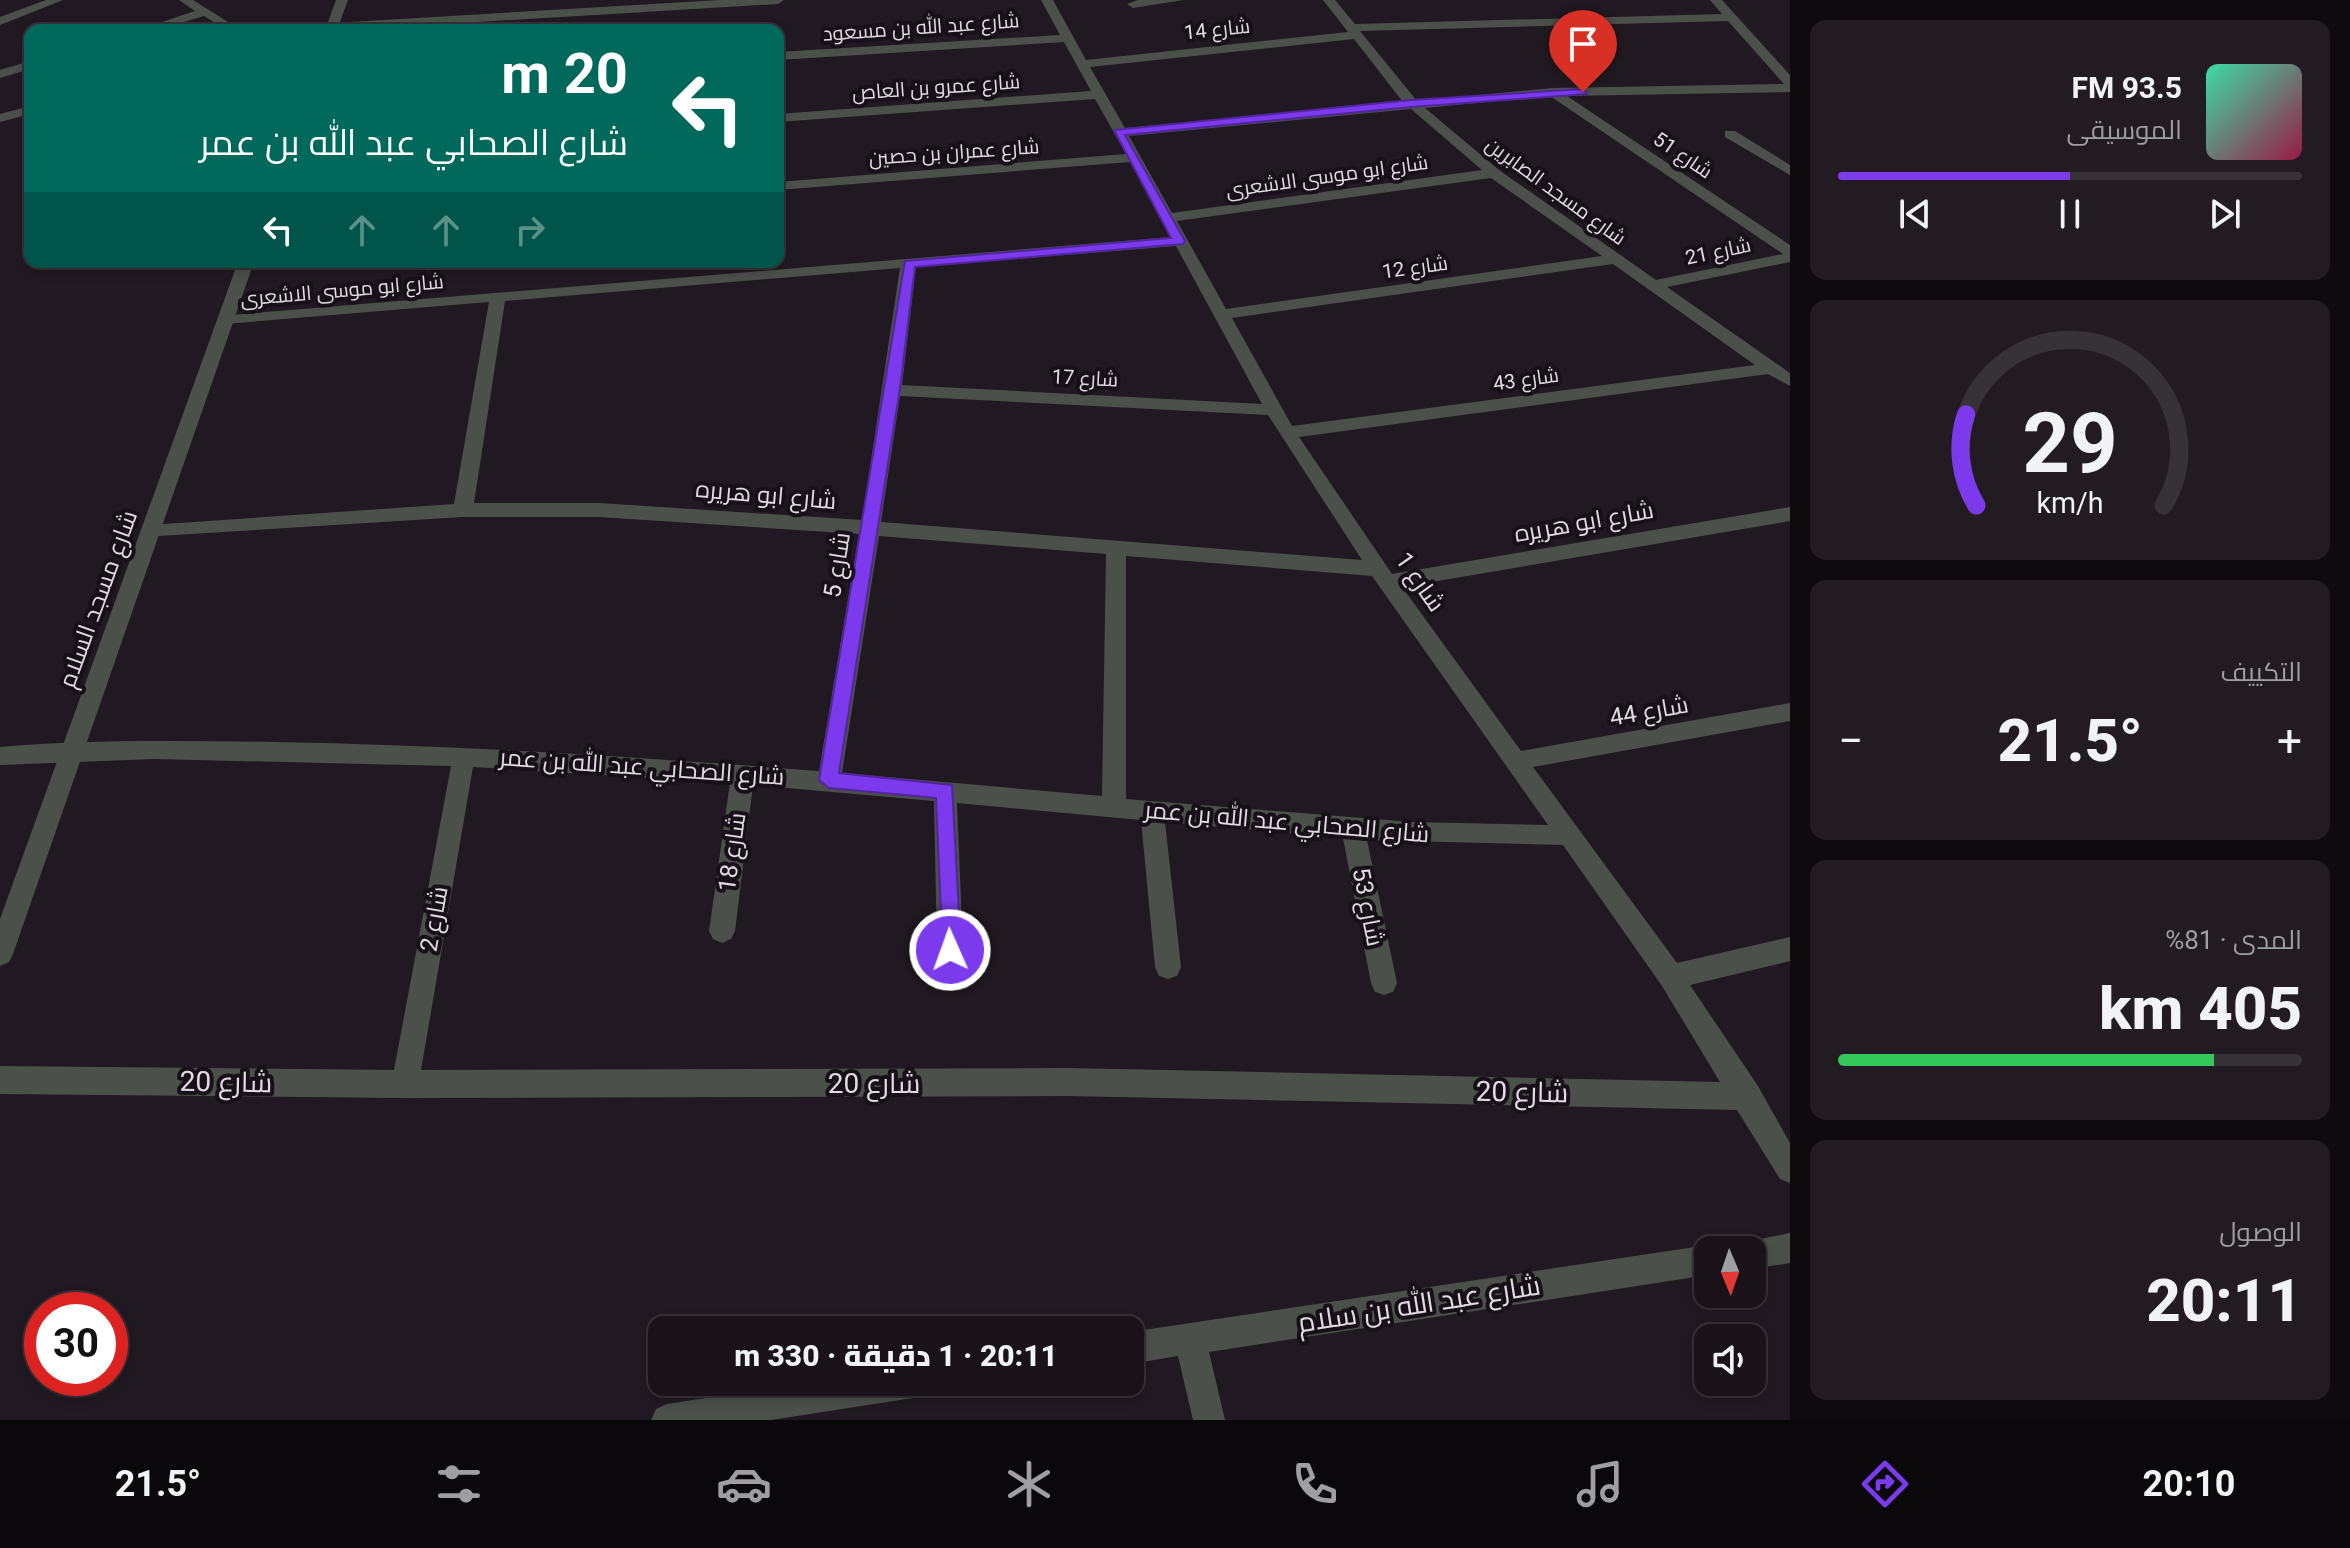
<!DOCTYPE html>
<html lang="ar">
<head>
<meta charset="utf-8">
<style>
  :root { --surface:#191319; --page:#221c22; --text:#f1f3f6; --muted:#9f9ea2; --line:#373238; --accent:#7c3aed }
  body { margin:0; font-family:Roboto,Cairo,sans-serif; background:var(--page); color:var(--text); direction:rtl; height:100vh; display:flex; flex-direction:column; font-size:30px; white-space:nowrap }
  * { box-sizing:border-box; margin:0 }
  p { font-size:26px; color:var(--muted) }
  .icon { flex:none; width:44px; height:44px; fill:none; stroke:currentColor; stroke-width:2; stroke-linecap:round; stroke-linejoin:round }
  .map { position:relative; flex:1; overflow:hidden; direction:ltr }
  .drawer { display:flex; flex-direction:column; gap:20px; padding:20px; background:#0e0a0e; width:560px }
  .drawer>* { flex:none }
  .top-card { position:absolute; left:24px; top:24px; width:760px; height:244px; border-radius:16px; box-shadow:0 4px 12px #0003,0 0 0 2px var(--line); direction:rtl; background:#00695c; color:#fff; overflow:hidden }
  .needle { width:52px; rotate:178deg }
  .controls { position:absolute; left:1694px; top:1236px; display:grid; gap:16px }
  .controls a { display:grid; place-items:center; width:72px; height:72px; border-radius:16px; background:var(--surface); box-shadow:0 4px 12px #0003,0 0 0 2px var(--line); font-size:40px }
  .speed { position:absolute; left:24px; top:1292px; display:flex; gap:16px; font-size:40px; font-weight:700; text-align:center }
  .speed>* { display:grid; place-content:center; width:104px; height:104px; border-radius:50%; background:var(--surface); box-shadow:0 4px 12px #0003,0 0 0 2px var(--line); line-height:1 }
  .speed .limit { border:12px solid #d22; background:#fff; color:#111 }
  .pin { position:absolute; display:grid; place-items:center; width:68px; height:68px; color:#fff; margin:-82px -34px; border-radius:50% 50% 50% 0; rotate:-45deg; box-shadow:0 0 8px #0007 }
  .pin .icon { rotate:45deg }
  .me { position:absolute; width:88px; margin:-44px; rotate:358deg; stroke-linejoin:round; filter:drop-shadow(0 0 6px #0008) }
  .turn { display:flex; align-items:center; gap:28px; height:168px; padding:0 24px; font-size:36px }
  .turn .icon { width:104px; height:104px; stroke-width:2.5 }
  .turn b { display:block; font-size:56px; line-height:68px }
  .lanes { display:flex; align-items:center; height:76px; padding:0 24px; background:#0003; justify-content:center; gap:40px; direction:ltr }
  .lanes .off { opacity:.35 }
  .big { font-size:60px; font-weight:800; line-height:1.1 }
  .drawer .widget { flex:1; display:flex; flex-direction:column; justify-content:center; gap:12px; min-width:0; padding:0 28px; border-radius:16px; background:var(--page) }
  .drawer .dial { align-items:center; gap:0 }
  .dial svg { height:208px; overflow:visible; fill:none; stroke:var(--line); stroke-width:7; stroke-linecap:round; text-anchor:middle }
  .dial text { fill:var(--text); stroke:none }
  .song { display:flex; align-items:center; gap:24px }
  .cover { width:96px; height:96px; border-radius:12px; background:linear-gradient(135deg,hsl(160 70% 55%),hsl(340 70% 35%)) }
  .played { height:8px; border-radius:4px; background:linear-gradient(90deg,var(--accent) 50%,var(--line) 50%) }
  .keys { display:flex; justify-content:space-around; direction:ltr }
  .heat { display:flex; justify-content:space-between; align-items:center; font-size:44px; direction:ltr }
  .charge { height:12px; border-radius:6px; background:linear-gradient(90deg,#34c759 81%,var(--line) 0) }
  .trip { position:absolute; left:648px; top:1316px; width:496px; height:80px; border-radius:16px; background:var(--surface); box-shadow:0 4px 12px #0003,0 0 0 2px var(--line); font-weight:800; line-height:80px; text-align:center; direction:rtl }
  .tabs { display:flex; height:128px; justify-content:space-around; align-items:center; background:#0a080a; color:var(--muted) }
  .tabs .icon { width:56px; height:56px }
  .tabs .current { color:var(--accent) }
  .tabs b { font-size:36px; color:var(--text) }
  main { display:flex; flex:1; min-height:0 }
  .map>svg:first-child { display:block }
  .lines { fill:none; stroke-linecap:round; stroke-linejoin:round }
  .minor { fill:#4c504b; fill-rule:evenodd }
  .tertiary { fill:#4c504b; fill-rule:evenodd }
  .route { fill:#7c3aed; stroke:#51269a; stroke-width:2 }
  .labels { text-anchor:middle; dominant-baseline:central; stroke-width:8; stroke-linejoin:round; paint-order:stroke }
  .far-street-label { font-size:20px; fill:#e0dbe0; stroke:#171018 }
  .street-label { font-size:24px; fill:#e0dbe0; stroke:#171018 }
  .near-street-label { font-size:28px; fill:#e0dbe0; stroke:#171018 }
</style>
</head>
<body>
<main>
<section class="drawer">
<div class="widget">
<div class="song"><i class="cover"></i><div><b>93.5 FM</b><p>الموسيقى</p></div></div>
<div class="played"></div>
<div class="keys"><svg class="icon" aria-label="previous" viewBox="0 0 24 24"><path d="M18 5L8 12l10 7zM5 5v14"/></svg><svg class="icon" aria-label="pause" viewBox="0 0 24 24"><path d="M8 5v14M16 5v14"/></svg><svg class="icon" aria-label="next" viewBox="0 0 24 24"><path d="M6 5l10 7-10 7zM19 5v14"/></svg></div>
</div>
<div class="widget dial"><svg viewBox="0 0 100 80">
<path d="M14 69A42 42 0 1 1 86 69"/>
<path d="M14 69A42 42 0 0 1 10 34" stroke="#7c3aed"/>
<text x="50" y="56" font-size="32" font-weight="700">29</text>
<text x="50" y="72" font-size="11">km/h</text>
</svg></div>
<div class="widget"><p>التكييف</p>
<div class="heat"><a>−</a><b class="big">21.5°</b><a>+</a></div>
</div>
<div class="widget"><p>المدى · 81%</p><b class="big">405 km</b><div class="charge"></div></div>
<div class="widget"><p>الوصول</p><b class="big">20:11</b></div>
</section>
<div class="map">
<svg width="1790" height="1420" viewBox="0 0 1790 1420">
  <rect width="100%" height="100%" fill="#211921"/>
  <g class="lines">
    <path class="minor" d="M 46,0 L 63,0 L 0,25 L 0,17 Z
      M 179,0 L 193,0 L 241,30 L 226,30 L 204,16 L 157,30 L 138,30 L 195,11 Z
      M 720,0 L 784,0 L 778,4 L 344,30 L 327,27 L 333,23 Z
      M 1041,0 L 1053,0 L 1086,60 L 1348,32 L 1323,0 L 1335,0 L 1355,24 L 1722,14 L 1710,0 L 1722,0 L 1790,75 L 1790,92 L 1567,96 L 1790,245 L 1790,262 L 1667,287 L 1790,373 L 1790,386 L 1768,374 L 1299,437 L 1392,574 L 1790,507 L 1790,521 L 1402,587 L 1521,751 L 1790,703 L 1790,721 L 1533,767 L 1677,963 L 1790,937 L 1790,961 L 1690,985 L 1758,1086 L 1790,1143 L 1790,1183 L 1780,1179 L 1737,1110 L 1069,1096 L 405,1098 L 0,1094 L 0,1066 L 394,1070 L 451,766 L 154,759 L 0,765 L 0,747 C 91,739 182,741 274,742 C 456,745 638,757 819,771 L 859,534 L 599,517 L 463,517 L 143,537 L 140,532 L 143,527 L 150,525 L 454,504 L 489,302 L 225,324 L 217,319 L 219,316 L 1171,237 L 1130,162 L 778,190 L 778,182 L 1126,154 L 1095,99 L 778,122 L 778,114 L 1091,91 L 1064,42 L 778,60 L 778,52 L 1060,35 ZM 1728,21 L 1784,84 L 1553,88 L 1417,101 L 1360,31 ZM 1354,39 L 1403,102 L 1125,128 L 1090,67 ZM 1550,96 L 1783,254 L 1656,280 L 1499,170 L 1425,108 ZM 1411,109 L 1482,170 L 1172,213 L 1129,136 ZM 1491,178 L 1602,256 L 1226,309 L 1177,221 ZM 1176,246 L 1262,404 L 902,385 L 916,267 ZM 1613,264 L 1755,365 L 1292,426 L 1232,318 ZM 900,268 L 862,520 L 599,503 L 474,503 L 505,301 ZM 900,396 L 1268,415 L 1362,560 L 881,522 ZM 879,536 L 1106,554 L 1102,796 L 842,773 ZM 1126,556 L 1372,576 L 1548,825 L 1412,822 L 1126,799 ZM 473,767 L 730,783 L 709,931 L 713,939 L 722,943 L 731,939 L 735,931 L 753,785 L 934,801 L 937,950 L 941,958 L 950,962 L 959,958 L 963,950 L 957,803 L 1141,820 L 1155,967 L 1159,976 L 1168,979 L 1177,976 L 1181,967 L 1165,822 L 1343,838 L 1371,983 L 1375,992 L 1384,995 L 1393,992 L 1397,983 L 1367,840 L 1563,845 L 1662,986 L 1720,1082 L 1069,1068 L 421,1070 Z
      M 1138,0 L 1183,0 L 1133,8 L 1127,4 Z
      M 30,61 L 30,69 L 0,78 L 0,70 Z
      M 30,106 L 30,114 L 0,122 L 0,114 Z
      M 1725,131 L 1735,131 L 1790,165 L 1790,175 L 1725,137 Z
      M 1790,1233 L 1790,1263 L 1752,1269 L 1752,1250 L 1739,1250 L 1741,1243 Z
      M 1708,1245 L 1719,1250 L 1708,1250 L 1708,1275 L 1209,1352 L 1225,1420 L 1193,1420 L 1178,1356 L 1130,1364 L 1130,1332 Z
      M 810,1382 L 929,1382 L 924,1393 L 913,1398 L 771,1420 L 651,1420 L 656,1409 L 667,1404 Z"/>
    <path class="tertiary" d="M 336,0 L 348,0 L 337,30 L 325,30 Z
      M 238,262 L 254,262 L 13,954 L 9,962 L 0,966 L 0,919 Z"/>
  </g>
  <path class="route" d="M 1583,89 L 1587,94 L 1411,107 L 1125,135 L 1185,241 L 1183,244 L 915,267 L 900,388 L 839,773 L 952,785 L 961,950 L 958,957 L 950,960 L 943,957 L 936,798 L 829,788 L 819,780 L 905,261 L 1171,238 L 1114,130 L 1411,100 Z"/>
  <g class="labels">
    <g class="far-street-label">
      <text transform="translate(921 27) rotate(-4)">شارع عبد الله بن مسعود</text>
      <text transform="translate(1217 29) rotate(-6)">شارع 14</text>
      <text transform="translate(936 87) rotate(-4)">شارع عمرو بن العاص</text>
      <text transform="translate(954 152) rotate(-4)">شارع عمران بن حصين</text>
      <text transform="translate(1683 155) rotate(34)">شارع 51</text>
      <text transform="translate(1327 176) rotate(-8)">شارع ابو موسى الاشعرى</text>
      <text transform="translate(1556 191) rotate(36)">شارع مسجد الصابرين</text>
      <text transform="translate(1718 251) rotate(-12)">شارع 21</text>
      <text transform="translate(1415 267) rotate(-8)">شارع 12</text>
      <text transform="translate(342 290) rotate(-5)">شارع ابو موسى الاشعرى</text>
      <text transform="translate(1085 378) rotate(3)">شارع 17</text>
      <text transform="translate(1526 379) rotate(-8)">شارع 43</text>
    </g>
    <g class="street-label">
      <text transform="translate(766 495) rotate(5)">شارع ابو هريره</text>
      <text transform="translate(1584 522) rotate(-10)">شارع ابو هريره</text>
      <text transform="translate(837 565) rotate(-81)">شارع 5</text>
      <text transform="translate(1420 582) rotate(55)">شارع 1</text>
      <text transform="translate(98 599) rotate(-70)">شارع مسجد السلام</text>
      <text transform="translate(1649 711) rotate(-10)">شارع 44</text>
      <text transform="translate(642 767) rotate(4)">شارع الصحابي عبد الله بن عمر</text>
      <text transform="translate(1287 822) rotate(5)">شارع الصحابي عبد الله بن عمر</text>
      <text transform="translate(732 852) rotate(-82)">شارع 18</text>
      <text transform="translate(1368 907) rotate(79)">شارع 53</text>
      <text transform="translate(434 919) rotate(-80)">شارع 2</text>
    </g>
    <g class="near-street-label">
      <text transform="translate(226 1082) rotate(1)">شارع 20</text>
      <text x="874" y="1083">شارع 20</text>
      <text transform="translate(1522 1092) rotate(1)">شارع 20</text>
      <text transform="translate(1419 1304) rotate(-9)">شارع عبد الله بن سلام</text>
    </g>
  </g>
</svg>
<div class="controls">
<a><svg class="needle" viewBox="-14 -14 28 28"><path d="M0-13l5 13h-10z" fill="#e53935"/><path d="M0 13l5-13h-10z" fill="#9f9ea2"/></svg></a>
<a><svg class="icon" aria-label="sound" viewBox="0 0 24 24"><path d="M4 9h4l5-4v14l-5-4H4zM17 9q2 3 0 6"/></svg></a>
</div>
<div class="speed"><div class="limit">30</div></div>
<div class="pin" style="left:1583px;top:92px;background:#d93025"><svg class="icon" aria-label="arrive" viewBox="0 0 24 24"><path d="M6 21V4h12l-3 4 3 4H6"/></svg></div>
<svg class="me" style="left:950px;top:950px" viewBox="-20 -20 40 40"><circle r="17" fill="#7c3aed" stroke="#fff" stroke-width="3"/><path d="M0-11L8 9 0 5-8 9z" fill="#fff"/></svg>
<div class="trip">20:11 · 1 دقيقة · 330 m</div>
<div class="top-card">
<div class="turn"><svg class="icon" aria-label="left" viewBox="0 0 24 24"><path d="M17 20v-9H6M10 6l-5 5 5 5"/></svg><div><b>20 m</b>شارع الصحابي عبد الله بن عمر</div></div>
<div class="lanes"><svg class="icon" aria-label="left" viewBox="0 0 24 24"><path d="M17 20v-9H6M10 6l-5 5 5 5"/></svg><svg class="icon off" aria-label="ahead" viewBox="0 0 24 24"><path d="M12 20V5M6 11l6-6 6 6"/></svg><svg class="icon off" aria-label="ahead" viewBox="0 0 24 24"><path d="M12 20V5M6 11l6-6 6 6"/></svg><svg class="icon off" aria-label="right" viewBox="0 0 24 24"><path d="M7 20v-9h11M14 6l5 5-5 5"/></svg></div>
</div>
</div>
</main>
<nav class="tabs">
<b>20:10</b>
<svg class="icon current" aria-label="directions" viewBox="0 0 24 24"><path d="M12 3l9 9-9 9-9-9zM9 14v-3h6M13 9l2 2-2 2"/></svg>
<svg class="icon" aria-label="music" viewBox="0 0 24 24"><path d="M9 18V5l10-2v13"/><circle cx="6" cy="18" r="3"/><circle cx="16" cy="16" r="3"/></svg>
<svg class="icon" aria-label="phone" viewBox="0 0 24 24"><path d="M5 4h4l2 5-3 2q2 4 5 5l2-3 5 2v4C11 20 4 13 5 4z"/></svg>
<svg class="icon" aria-label="climate" viewBox="0 0 24 24"><path d="M12 3v18M4 7l16 10M4 17L20 7"/></svg>
<svg class="icon" aria-label="car" viewBox="0 0 24 24"><path d="M5 17H2v-5l4-1 3-4h7l3 4 3 1v5h-3M9 17h6M6 11h13"/><circle cx="7" cy="17" r="2"/><circle cx="17" cy="17" r="2"/></svg>
<svg class="icon" aria-label="filters" viewBox="0 0 24 24"><path d="M4 7h16M4 17h16"/><circle cx="9" cy="7" r="2"/><circle cx="15" cy="17" r="2"/></svg>
<b>21.5°</b>
</nav>
</body>
</html>
